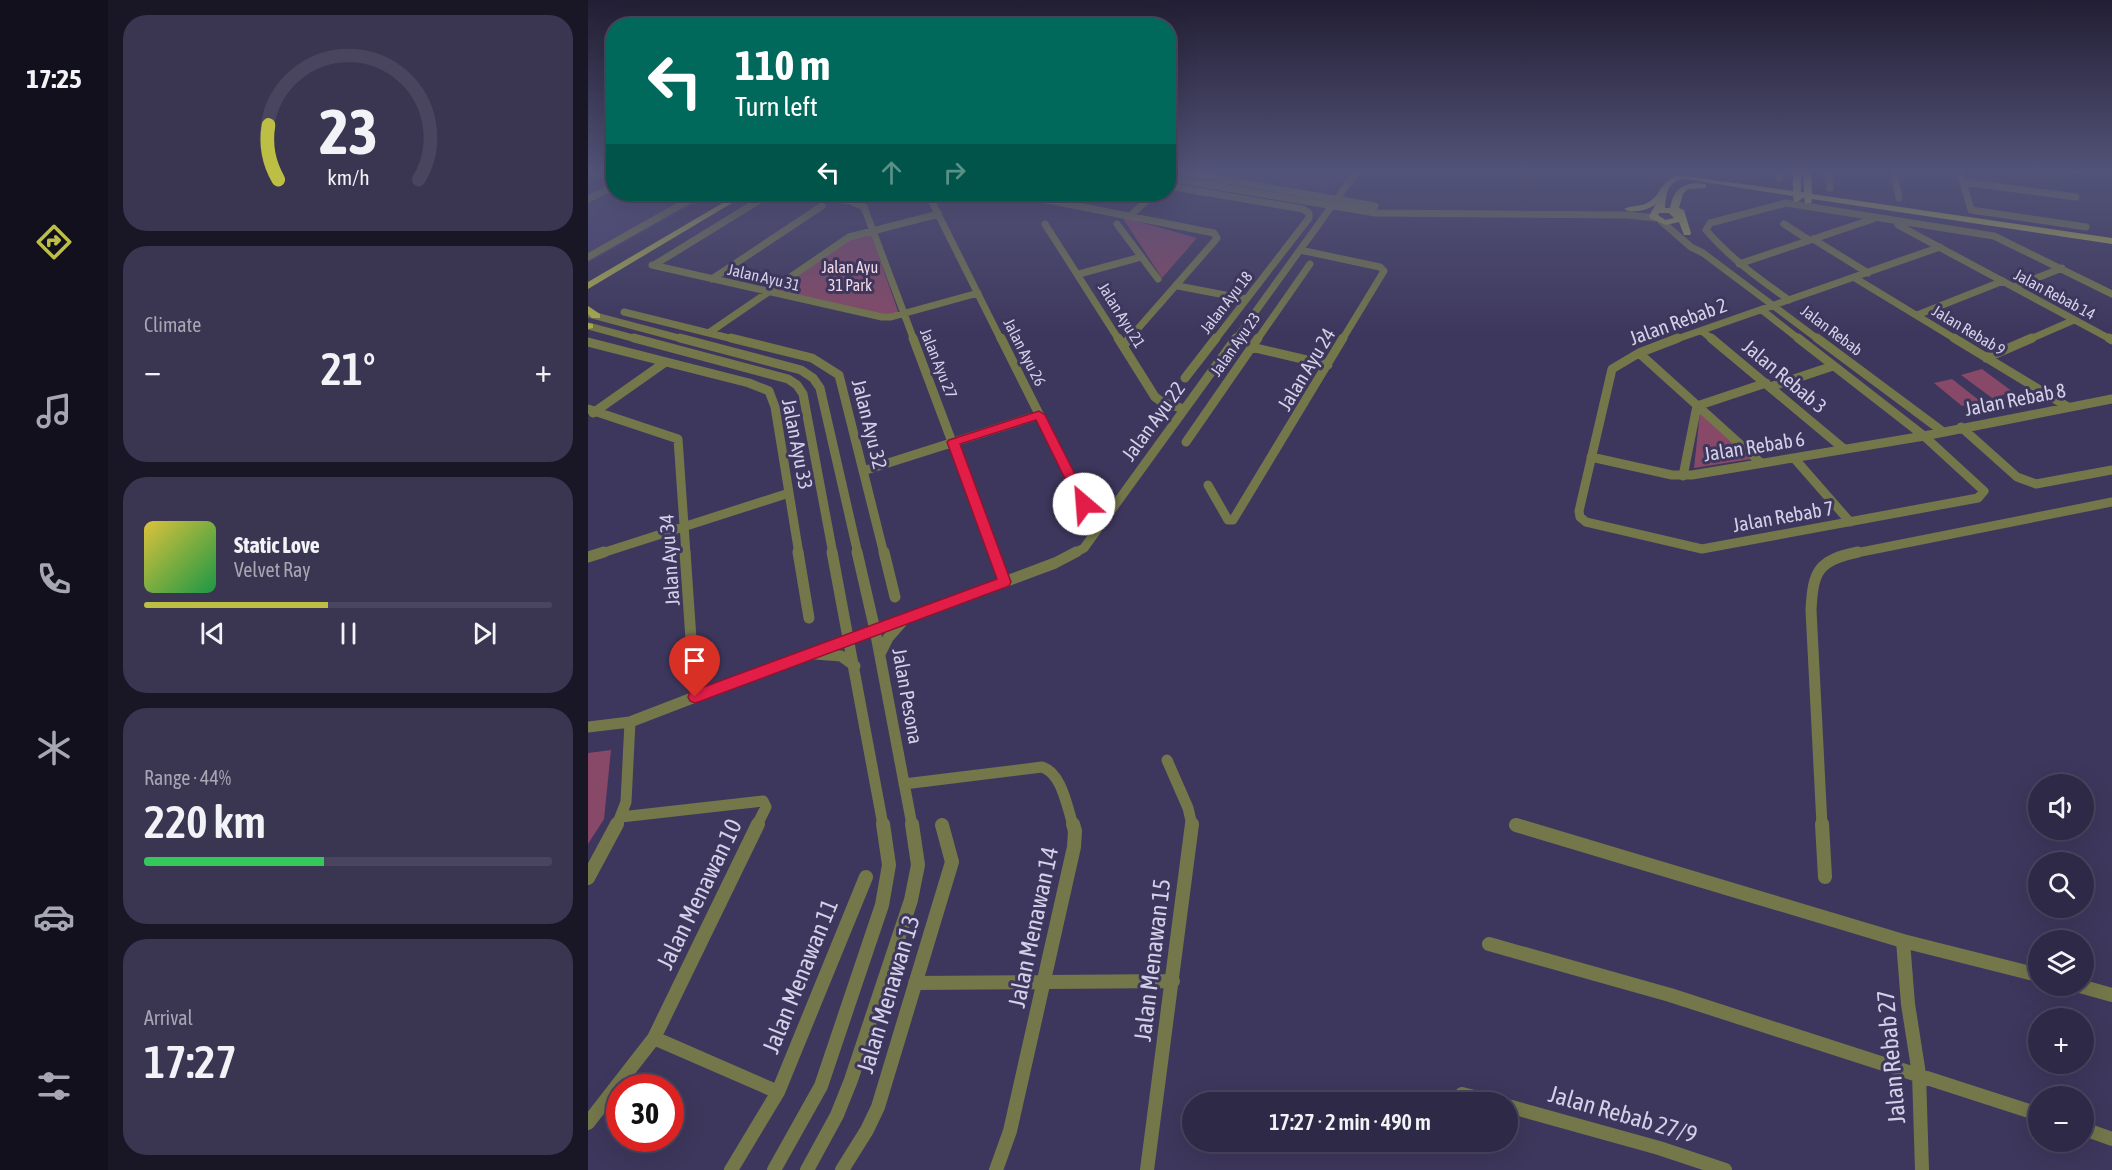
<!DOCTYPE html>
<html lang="en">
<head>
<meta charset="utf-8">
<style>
  :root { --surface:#2e2946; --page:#3a3551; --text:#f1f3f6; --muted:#a7a6b3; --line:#49455f; --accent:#bcbf44 }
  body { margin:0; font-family:"Asap Condensed",sans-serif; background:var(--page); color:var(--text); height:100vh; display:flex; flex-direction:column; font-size:22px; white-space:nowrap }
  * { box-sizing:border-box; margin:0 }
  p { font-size:20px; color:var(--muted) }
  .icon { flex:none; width:33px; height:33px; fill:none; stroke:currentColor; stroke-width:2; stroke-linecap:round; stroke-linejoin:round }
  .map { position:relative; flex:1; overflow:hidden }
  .side { display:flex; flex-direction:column; gap:15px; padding:15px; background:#191726; width:480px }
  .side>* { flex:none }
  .banner { position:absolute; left:18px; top:18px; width:570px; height:183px; border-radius:24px; box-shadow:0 6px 24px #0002,0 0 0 2px var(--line); background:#00695c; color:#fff; overflow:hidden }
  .buttons { position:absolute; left:1440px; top:774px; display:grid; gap:12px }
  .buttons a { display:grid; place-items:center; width:66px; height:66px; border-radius:50%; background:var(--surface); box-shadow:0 6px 24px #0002,0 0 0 2px var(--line); font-size:30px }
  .speed { position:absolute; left:18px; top:1074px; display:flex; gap:12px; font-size:30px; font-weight:700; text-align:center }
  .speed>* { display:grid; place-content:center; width:78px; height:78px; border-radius:50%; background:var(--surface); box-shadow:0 6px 24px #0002,0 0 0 2px var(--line); line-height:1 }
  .speed .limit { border:9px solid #d22; background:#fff; color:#111 }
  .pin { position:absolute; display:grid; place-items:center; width:51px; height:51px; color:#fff; margin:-62px -26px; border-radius:50% 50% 50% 0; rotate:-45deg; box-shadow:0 0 6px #0007 }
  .pin .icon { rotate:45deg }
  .me { position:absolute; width:66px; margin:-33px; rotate:333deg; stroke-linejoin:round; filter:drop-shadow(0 0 4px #0008) }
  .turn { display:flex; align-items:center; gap:21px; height:126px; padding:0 30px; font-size:27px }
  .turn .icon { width:78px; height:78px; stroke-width:2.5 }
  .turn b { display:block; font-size:42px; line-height:51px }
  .lanes { display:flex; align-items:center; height:57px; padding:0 30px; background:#0003; justify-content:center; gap:30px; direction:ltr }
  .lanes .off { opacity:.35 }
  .big { font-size:45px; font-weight:600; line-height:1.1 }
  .side .widget { flex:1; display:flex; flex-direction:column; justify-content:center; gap:9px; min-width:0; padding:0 21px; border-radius:24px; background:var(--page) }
  .side .dial { align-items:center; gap:0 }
  .dial svg { height:156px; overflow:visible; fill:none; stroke:var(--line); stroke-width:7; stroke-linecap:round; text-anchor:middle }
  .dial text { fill:var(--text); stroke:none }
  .song { display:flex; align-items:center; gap:18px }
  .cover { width:72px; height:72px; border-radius:9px; background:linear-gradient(135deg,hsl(50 70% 55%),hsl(140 70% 35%)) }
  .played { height:6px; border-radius:3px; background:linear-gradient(90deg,var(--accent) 45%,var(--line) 45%) }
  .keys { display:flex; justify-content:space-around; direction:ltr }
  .heat { display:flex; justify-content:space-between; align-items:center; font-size:33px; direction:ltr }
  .charge { height:9px; border-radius:4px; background:linear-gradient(90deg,#34c759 44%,var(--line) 0) }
  .trip { position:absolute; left:594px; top:1092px; width:336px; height:60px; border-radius:30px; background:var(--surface); box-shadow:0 6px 24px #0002,0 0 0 2px var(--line); font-weight:600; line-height:60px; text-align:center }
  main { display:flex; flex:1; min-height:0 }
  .menu { display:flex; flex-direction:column; width:108px; justify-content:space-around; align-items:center; background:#12101c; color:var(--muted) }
  .menu .icon { width:42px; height:42px }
  .menu .selected { color:var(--accent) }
  .menu b { font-size:27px; color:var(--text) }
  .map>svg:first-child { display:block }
  .built { fill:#48406d }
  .green { fill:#874967 }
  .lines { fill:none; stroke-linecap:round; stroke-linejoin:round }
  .minor-far3 { stroke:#74774a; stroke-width:7 }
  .minor-far2 { stroke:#74774a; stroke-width:9 }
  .minor-far1 { stroke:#74774a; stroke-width:11 }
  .minor { stroke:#74774a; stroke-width:14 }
  .major { fill:#aaad4d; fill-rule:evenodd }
  .route { fill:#e11d48; stroke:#92132f; stroke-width:1.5 }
  .labels { text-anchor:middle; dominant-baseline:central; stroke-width:6; stroke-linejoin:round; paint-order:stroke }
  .far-park-label { font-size:16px; fill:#f4d8e4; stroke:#3e375d }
  .far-street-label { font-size:16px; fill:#d3d0e8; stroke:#3e375d }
  .street-label { font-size:20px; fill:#d3d0e8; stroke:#3e375d }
  .near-street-label { font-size:24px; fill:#d3d0e8; stroke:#3e375d }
</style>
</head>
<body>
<main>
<nav class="menu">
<b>17:25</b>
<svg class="icon selected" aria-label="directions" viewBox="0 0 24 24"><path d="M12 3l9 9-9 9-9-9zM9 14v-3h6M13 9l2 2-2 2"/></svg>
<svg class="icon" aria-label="music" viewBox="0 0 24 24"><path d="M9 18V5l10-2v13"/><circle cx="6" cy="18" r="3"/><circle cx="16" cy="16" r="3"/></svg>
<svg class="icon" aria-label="phone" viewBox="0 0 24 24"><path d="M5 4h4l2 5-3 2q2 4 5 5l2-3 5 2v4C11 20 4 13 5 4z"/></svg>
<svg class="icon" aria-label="climate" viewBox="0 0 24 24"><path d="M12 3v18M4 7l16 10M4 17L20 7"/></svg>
<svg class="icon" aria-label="car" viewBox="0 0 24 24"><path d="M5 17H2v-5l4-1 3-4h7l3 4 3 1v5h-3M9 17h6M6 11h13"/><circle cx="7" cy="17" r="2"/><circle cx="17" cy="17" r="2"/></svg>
<svg class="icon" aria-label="filters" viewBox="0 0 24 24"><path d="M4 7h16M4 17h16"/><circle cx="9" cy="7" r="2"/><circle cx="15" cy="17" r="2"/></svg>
</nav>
<section class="side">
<div class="widget dial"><svg viewBox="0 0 100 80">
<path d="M14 69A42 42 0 1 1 86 69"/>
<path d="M14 69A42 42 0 0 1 9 41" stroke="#bcbf44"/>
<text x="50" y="56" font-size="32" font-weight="700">23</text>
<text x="50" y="72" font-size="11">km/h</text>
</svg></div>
<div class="widget"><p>Climate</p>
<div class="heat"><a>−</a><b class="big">21°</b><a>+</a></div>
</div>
<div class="widget">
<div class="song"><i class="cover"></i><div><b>Static Love</b><p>Velvet Ray</p></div></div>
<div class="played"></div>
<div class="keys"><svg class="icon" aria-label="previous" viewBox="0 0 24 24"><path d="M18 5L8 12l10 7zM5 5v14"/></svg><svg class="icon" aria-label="pause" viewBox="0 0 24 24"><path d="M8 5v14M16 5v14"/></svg><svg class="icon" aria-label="next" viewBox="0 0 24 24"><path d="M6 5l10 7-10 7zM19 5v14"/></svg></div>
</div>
<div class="widget"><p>Range · 44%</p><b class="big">220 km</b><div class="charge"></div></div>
<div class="widget"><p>Arrival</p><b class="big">17:27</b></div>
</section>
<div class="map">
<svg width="1524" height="1170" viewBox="0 0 1524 1170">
  <rect width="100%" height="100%" fill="#3e375d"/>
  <path class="built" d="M 0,171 L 25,171 L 26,194 L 124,194 L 0,263 Z
    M 616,171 L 760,171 L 743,193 Z"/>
  <path class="green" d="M 534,217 L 609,238 L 574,278 Z
    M 282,232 L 311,314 L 295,315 L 186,291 L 261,238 Z
    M 1394,369 L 1425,392 L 1404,398 L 1373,375 Z
    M 1364,379 L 1392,401 L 1374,406 L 1346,383 Z
    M 1112,413 L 1163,459 L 1106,468 Z
    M 23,750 L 16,819 L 0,844 L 0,753 Z"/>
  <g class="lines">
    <path class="minor-far3" d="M 586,171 L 787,206
      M 1191,171 L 1191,178
      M 1240,171 L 1242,188
      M 1306,171 L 1311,198
      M 1372,171 L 1383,210 L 1498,227
      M 1484,171 L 1488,171
      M 0,172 L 26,177
      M 580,178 L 787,213 L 1040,215 L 1067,218
      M 1375,182 L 1488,197
      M 580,186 L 715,209 L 721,213 L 721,218 L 627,340
      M 222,194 L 263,201 L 276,207 L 326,340
      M 340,194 L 413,340
      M 440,194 L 444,197 L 626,233 L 629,238 L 625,243 L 540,340
      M 0,199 L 26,186
      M 543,215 L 566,194
      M 1073,221 L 1103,247 L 1115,253 L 1231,340
      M 457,224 L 531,340
      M 529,224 L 570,279
      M 1196,224 L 1221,240
      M 1310,225 L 1524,340
      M 1225,239 L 1280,273
      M 712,250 L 792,267 L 796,271 L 754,340
      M 0,257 L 112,194
      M 1151,264 L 1285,219
      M 64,265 L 294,317 L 303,317 L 390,293
      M 66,265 L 180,195
      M 491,274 L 553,257
      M 1267,278 L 1369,340
      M 124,279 L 234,206
      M 590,286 L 658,299
      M 1426,287 L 1474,268
      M 1201,300 C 1171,279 1142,258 1118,230 L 1122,223 L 1198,203 L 1406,236 L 1524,294
      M 1174,310 L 1212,340
      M 36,312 L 149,340
      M 0,314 L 98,340
      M 1329,315 L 1415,281
      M 0,326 L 52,340
      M 1114,331 L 1125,340
      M 122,332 L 261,237 L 351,214
      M 647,340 L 769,171
      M 669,340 L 722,264
      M 1086,340 L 1352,247
      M 1440,340 L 1486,320"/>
    <path class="minor-far2" d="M 46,338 L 200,379 L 209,385 L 215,394 L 245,554
      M 92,338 L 213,370 L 225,378 L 232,388 L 270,554
      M 143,338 L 224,358 L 251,375 L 296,554
      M 325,338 L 406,554
      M 413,338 L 496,504
      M 530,338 L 567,397 L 574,402 L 596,409
      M 1090,338 L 1051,353 L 1024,369 L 991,511 L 992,517 L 998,522 L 1114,549 L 1390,498 L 1396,491 L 1336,436 L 1210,338
      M 1123,338 L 1256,449
      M 1229,338 L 1354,431
      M 1366,338 L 1480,407
      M 1521,338 L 1524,340
      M 0,342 L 161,383 L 181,391 L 187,407 L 211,554
      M 535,346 L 542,338
      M 663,347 L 740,365
      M 1051,353 L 1173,463
      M 1398,358 L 1444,338
      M 597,378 L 628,338
      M 1182,387 L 1245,366
      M 0,409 L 90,439 L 98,554
      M 5,413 L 76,363
      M 1373,427 L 1429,477 L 1448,484 L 1524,470
      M 598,442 L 670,338
      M 1003,457 L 1084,475 L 1104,475 L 1336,436 L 1524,399
      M 1206,458 L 1262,522
      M 275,471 L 451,415
      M 1095,476 L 1109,406 L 1178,383
      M 620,485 L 640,520 L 645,520 L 755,338
      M 11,554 L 201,493
      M 485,554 L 496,548 L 648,338
      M 1263,554 L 1524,502"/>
    <path class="minor-far1" d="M 210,552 L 221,618
      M 244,552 L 295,825
      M 269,552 L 287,630 L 324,825
      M 296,552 L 307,597
      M 406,552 L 417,582
      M 0,557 L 16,552
      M 227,654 L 253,656 L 267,666
      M 292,654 L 300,638 L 314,622
      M 107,697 L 467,563 L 488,552
      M 0,727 L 42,722 L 107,697 L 97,552
      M 579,760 L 600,808 L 604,825
      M 316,784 L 454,767 C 474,773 479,807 485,825
      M 33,817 L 175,801 L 178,807 L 169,825
      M 29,825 L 38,802 L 42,722
      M 1234,825 L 1223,610 C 1225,571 1230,560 1270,552"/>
    <path class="minor" d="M 1234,824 L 1237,877
      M 928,825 L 1315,941 L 1450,975
      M 0,878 L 29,824
      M 1315,941 L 1320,1004 L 1331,1074 L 1334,1170
      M 901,944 L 1082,995 L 1450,1114
      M 327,983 L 585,981
      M 1492,986 L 1524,995
      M 66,1038 L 190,1092
      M 874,1094 L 906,1102
      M 920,1106 L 1071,1148 L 1137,1170
      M 0,1123 L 66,1038 L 170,824
      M 1496,1129 L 1524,1139
      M 143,1170 L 190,1092 L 278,877
      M 186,1170 L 233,1086 L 294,905 L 301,865 L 295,824
      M 219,1170 L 249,1115 L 263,1080 L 323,900 L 330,865 L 324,824
      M 254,1170 L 279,1130 L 290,1107 L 364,862 L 354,825
      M 408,1170 L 422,1131 L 486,847 L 487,831 L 485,824
      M 559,1170 L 604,824"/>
    <path class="major" d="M 1205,171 L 1213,171 L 1213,192 L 1216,192 L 1215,171 L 1223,171 L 1224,194 L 1524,238 L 1524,244 L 1224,199 L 1223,203 L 1217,203 L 1216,197 L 1209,202 L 1206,201 L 1205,196 L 1097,179 C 1080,180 1078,193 1077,208 L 1082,208 C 1086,188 1097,181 1118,184 L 1118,188 L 1100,189 L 1095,194 L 1091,208 L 1096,210 L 1103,233 L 1102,235 L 1096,235 L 1091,222 L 1078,225 L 1062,218 L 1061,216 L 1068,204 C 1061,210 1044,214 1036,209 C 1043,205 1052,207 1059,203 C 1073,196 1073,180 1090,175 L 1205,191 ZM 1071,213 L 1081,213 L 1086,218 L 1077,220 L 1070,215 Z
      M 150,194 L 159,194 L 0,289 L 0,282 Z
      M 0,306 L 12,314 L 12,318 L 4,318 L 0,314 Z
      M 0,323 L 5,324 L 5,328 L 0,329 Z"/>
  </g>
  <linearGradient id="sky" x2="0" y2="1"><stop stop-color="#221e33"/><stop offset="0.51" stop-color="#525378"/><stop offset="1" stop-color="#525378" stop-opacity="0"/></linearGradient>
  <rect width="1524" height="335" fill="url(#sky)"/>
  <path class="route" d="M 451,411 L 457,415 L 502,504 L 500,507 L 491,507 L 448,420 L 372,444 L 423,582 L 421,586 L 113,701 L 107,703 L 102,701 L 100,697 L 102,692 L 409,579 L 359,442 L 361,440 Z"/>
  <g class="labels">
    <g class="far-park-label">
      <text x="262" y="267">Jalan Ayu<tspan x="262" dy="18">31 Park</tspan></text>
    </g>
    <g class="far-street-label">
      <text transform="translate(176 277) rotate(13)">Jalan Ayu 31</text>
      <text transform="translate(1467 294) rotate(28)">Jalan Rebab 14</text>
      <text transform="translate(638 302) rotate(-52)">Jalan Ayu 18</text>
      <text transform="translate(534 315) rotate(58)">Jalan Ayu 21</text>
      <text transform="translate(1244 330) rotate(37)">Jalan Rebab</text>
      <text transform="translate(1381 330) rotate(31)">Jalan Rebab 9</text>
      <text transform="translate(647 344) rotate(-55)">Jalan Ayu 23</text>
      <text transform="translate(437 352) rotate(63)">Jalan Ayu 26</text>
      <text transform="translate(351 363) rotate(68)">Jalan Ayu 27</text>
    </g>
    <g class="street-label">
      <text transform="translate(1090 321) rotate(-20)">Jalan Rebab 2</text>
      <text transform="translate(718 369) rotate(-59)">Jalan Ayu 24</text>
      <text transform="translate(1197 376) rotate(40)">Jalan Rebab 3</text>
      <text transform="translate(1427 399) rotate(-11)">Jalan Rebab 8</text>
      <text transform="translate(565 421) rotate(-54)">Jalan Ayu 22</text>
      <text transform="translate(282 424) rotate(76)">Jalan Ayu 32</text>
      <text transform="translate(210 444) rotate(79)">Jalan Ayu 33</text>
      <text transform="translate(1166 446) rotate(-9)">Jalan Rebab 6</text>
      <text transform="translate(1195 516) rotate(-10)">Jalan Rebab 7</text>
      <text transform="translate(81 560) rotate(-94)">Jalan Ayu 34</text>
      <text transform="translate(320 696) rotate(80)">Jalan Pesona</text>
    </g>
    <g class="near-street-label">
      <text transform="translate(111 894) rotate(-64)">Jalan Menawan 10</text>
      <text transform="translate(445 927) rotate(-78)">Jalan Menawan 14</text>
      <text transform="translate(564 960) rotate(-83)">Jalan Menawan 15</text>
      <text transform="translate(212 976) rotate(-68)">Jalan Menawan 11</text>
      <text transform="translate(300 994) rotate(-73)">Jalan Menawan 13</text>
      <text transform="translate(1303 1057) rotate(-95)">Jalan Rebab 27</text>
      <text transform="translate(1035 1114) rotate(16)">Jalan Rebab 27/9</text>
    </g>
  </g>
</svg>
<div class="buttons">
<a><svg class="icon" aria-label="sound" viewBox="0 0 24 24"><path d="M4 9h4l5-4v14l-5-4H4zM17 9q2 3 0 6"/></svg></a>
<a><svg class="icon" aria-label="search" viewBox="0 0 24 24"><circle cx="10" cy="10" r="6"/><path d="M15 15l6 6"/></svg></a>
<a><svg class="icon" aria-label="layers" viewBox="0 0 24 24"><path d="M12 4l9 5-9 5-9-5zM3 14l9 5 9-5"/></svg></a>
<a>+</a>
<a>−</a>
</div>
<div class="speed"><div class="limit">30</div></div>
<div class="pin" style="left:107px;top:697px;background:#d93025"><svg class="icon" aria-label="arrive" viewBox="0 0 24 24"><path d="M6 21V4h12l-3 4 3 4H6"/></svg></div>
<svg class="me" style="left:496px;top:504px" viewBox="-20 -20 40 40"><circle r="19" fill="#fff"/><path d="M0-13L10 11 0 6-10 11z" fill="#e11d48"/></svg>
<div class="trip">17:27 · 2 min · 490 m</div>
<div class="banner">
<div class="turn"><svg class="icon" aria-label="left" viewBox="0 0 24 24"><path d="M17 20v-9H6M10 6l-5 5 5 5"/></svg><div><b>110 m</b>Turn left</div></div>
<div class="lanes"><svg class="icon" aria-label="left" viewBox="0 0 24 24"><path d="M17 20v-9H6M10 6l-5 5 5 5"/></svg><svg class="icon off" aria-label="ahead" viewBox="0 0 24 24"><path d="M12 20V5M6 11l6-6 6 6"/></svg><svg class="icon off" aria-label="right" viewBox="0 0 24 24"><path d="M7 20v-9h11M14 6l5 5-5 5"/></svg></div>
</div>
</div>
</main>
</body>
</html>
